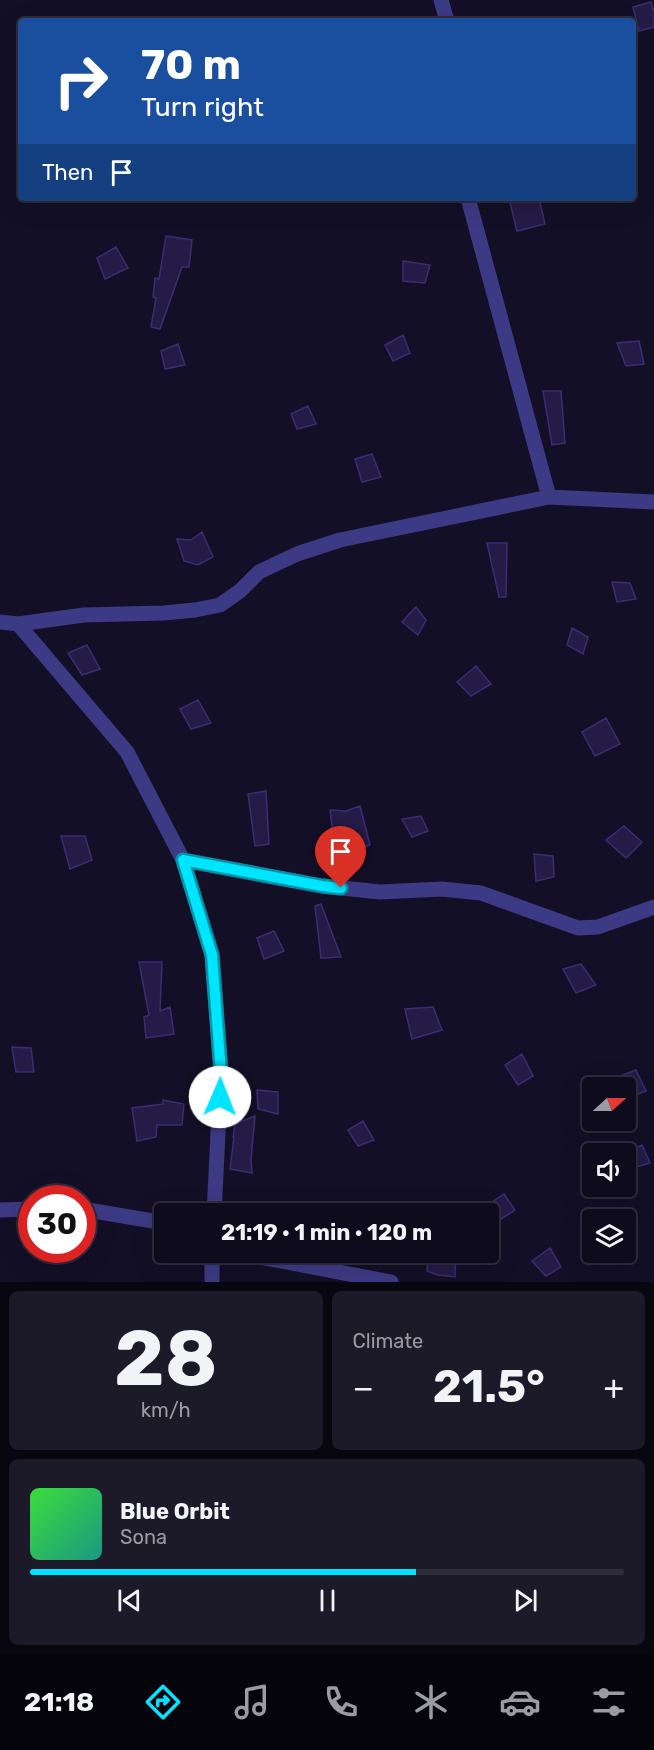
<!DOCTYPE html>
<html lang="en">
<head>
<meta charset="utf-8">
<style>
  :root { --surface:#0e0b1c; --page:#1c1929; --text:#f1f3f6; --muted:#9b9ba3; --line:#2e2b3b; --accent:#00e5ff }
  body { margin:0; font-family:Rubik,sans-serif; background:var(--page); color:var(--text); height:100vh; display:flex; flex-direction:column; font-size:22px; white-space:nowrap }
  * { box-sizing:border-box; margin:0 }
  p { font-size:20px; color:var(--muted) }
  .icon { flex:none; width:33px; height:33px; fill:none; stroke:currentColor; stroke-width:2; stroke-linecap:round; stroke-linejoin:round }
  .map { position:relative; height:1282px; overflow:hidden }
  .details { display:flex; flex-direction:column; gap:9px; padding:9px; background:#08060f; flex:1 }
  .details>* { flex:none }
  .hud { position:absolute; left:18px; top:18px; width:618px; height:183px; border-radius:6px; box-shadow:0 6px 24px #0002,0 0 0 2px var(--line); background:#1a4fa0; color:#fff; overflow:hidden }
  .needle { width:39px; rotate:69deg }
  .tools { position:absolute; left:582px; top:1077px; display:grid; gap:12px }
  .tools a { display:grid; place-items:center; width:54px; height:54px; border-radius:6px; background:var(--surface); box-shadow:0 6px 24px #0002,0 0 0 2px var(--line); font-size:30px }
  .speed { position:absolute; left:18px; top:1185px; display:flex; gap:12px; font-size:30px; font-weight:700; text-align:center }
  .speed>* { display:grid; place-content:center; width:78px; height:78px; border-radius:50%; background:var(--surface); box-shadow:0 6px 24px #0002,0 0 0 2px var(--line); line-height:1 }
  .speed .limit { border:9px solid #d22; background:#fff; color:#111 }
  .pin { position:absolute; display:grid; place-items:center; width:51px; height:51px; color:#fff; margin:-62px -26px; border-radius:50% 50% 50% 0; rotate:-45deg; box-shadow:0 0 6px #0007 }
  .pin .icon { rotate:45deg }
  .me { position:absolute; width:66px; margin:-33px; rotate:1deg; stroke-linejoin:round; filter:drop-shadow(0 0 4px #0008) }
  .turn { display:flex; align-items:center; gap:21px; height:126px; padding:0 24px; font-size:27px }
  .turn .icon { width:78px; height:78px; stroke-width:2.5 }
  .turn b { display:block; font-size:42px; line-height:51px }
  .then { display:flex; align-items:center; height:57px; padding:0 24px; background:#0003; gap:12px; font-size:22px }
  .big { font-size:45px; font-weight:700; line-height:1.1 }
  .details .widget { flex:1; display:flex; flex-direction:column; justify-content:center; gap:9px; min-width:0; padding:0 21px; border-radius:9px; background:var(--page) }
  .details .dial { align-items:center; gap:0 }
  .dial b { font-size:78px; line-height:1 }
  .song { display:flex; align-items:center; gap:18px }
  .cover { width:72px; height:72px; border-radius:9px; background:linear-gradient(135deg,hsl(120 70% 55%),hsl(170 70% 35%)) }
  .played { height:6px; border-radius:3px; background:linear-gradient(90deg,var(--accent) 65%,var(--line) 65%) }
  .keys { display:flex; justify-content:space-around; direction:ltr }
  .heat { display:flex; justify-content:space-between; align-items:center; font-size:33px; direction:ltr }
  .details .tiles { flex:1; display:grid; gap:9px; grid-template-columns:1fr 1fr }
  .widget:last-child { grid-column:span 2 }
  .trip { position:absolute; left:154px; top:1203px; width:345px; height:60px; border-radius:6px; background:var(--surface); box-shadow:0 6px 24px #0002,0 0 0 2px var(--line); font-weight:700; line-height:60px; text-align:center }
  .menu { display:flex; height:96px; justify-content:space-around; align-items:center; background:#06040b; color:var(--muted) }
  .menu .icon { width:42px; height:42px }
  .menu .current { color:var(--accent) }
  .menu b { font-size:27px; color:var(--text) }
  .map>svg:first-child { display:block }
  .building { fill:#241b47; stroke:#3b2d73; stroke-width:1.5 }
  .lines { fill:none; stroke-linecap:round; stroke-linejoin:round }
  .minor { stroke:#3d3a85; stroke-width:15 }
  .route-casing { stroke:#0095a6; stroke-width:15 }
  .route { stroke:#00e5ff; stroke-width:10 }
</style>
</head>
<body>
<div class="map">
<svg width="654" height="1282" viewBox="0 0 654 1282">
  <rect width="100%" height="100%" fill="#130f26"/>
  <path class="building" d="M 651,2 L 654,12 L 654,27 L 639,31 L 633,7 Z
    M 509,198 L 539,198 L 545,224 L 517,231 Z
    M 166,236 L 192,240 L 189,267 L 182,267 L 160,329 L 151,327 L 156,298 L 153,297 L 155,278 L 159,279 Z
    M 116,247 L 128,268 L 105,279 L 97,258 Z
    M 403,261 L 430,265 L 425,283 L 403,281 Z
    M 403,335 L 410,353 L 393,361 L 385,345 Z
    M 639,341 L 644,364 L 626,366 L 617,343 Z
    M 178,344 L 185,365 L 165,369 L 161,351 Z
    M 543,391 L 561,391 L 565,443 L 552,445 Z
    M 308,406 L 316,424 L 297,429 L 291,414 Z
    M 372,454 L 381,477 L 362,482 L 355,459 Z
    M 202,532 L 213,557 L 198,565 L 184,561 L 177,539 L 191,540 Z
    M 487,543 L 507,543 L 506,597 L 499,597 Z
    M 612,582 L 630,583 L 636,599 L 617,602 Z
    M 416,607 L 426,620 L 418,635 L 402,622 Z
    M 572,628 L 588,637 L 583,654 L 567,645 Z
    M 87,645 L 100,669 L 82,675 L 68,653 Z
    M 476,666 L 491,684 L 471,696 L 457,682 Z
    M 198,700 L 211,723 L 191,729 L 180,709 Z
    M 606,718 L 620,744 L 595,756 L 582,732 Z
    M 266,791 L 269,844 L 255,846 L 248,794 Z
    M 360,806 L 370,845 L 350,851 L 334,852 L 327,836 L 333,834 L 330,810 L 346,811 Z
    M 421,816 L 428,831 L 412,837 L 402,819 Z
    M 624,826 L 642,842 L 626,858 L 606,840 Z
    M 61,836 L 85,836 L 92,860 L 70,869 Z
    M 534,854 L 553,856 L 554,877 L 536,881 Z
    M 321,904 L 341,957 L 321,958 L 315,906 Z
    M 274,931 L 284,951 L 264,959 L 257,938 Z
    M 139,962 L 162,962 L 160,1011 L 170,1007 L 174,1034 L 146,1038 L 144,1017 L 149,1015 Z
    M 581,964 L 596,985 L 576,993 L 563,969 Z
    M 433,1007 L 442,1030 L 412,1039 L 405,1009 Z
    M 12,1047 L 31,1048 L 34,1072 L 16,1072 Z
    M 522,1054 L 533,1076 L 518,1085 L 505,1065 Z
    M 636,1070 L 646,1091 L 630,1097 L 618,1077 Z
    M 257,1090 L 278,1092 L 278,1114 L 258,1109 Z
    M 163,1100 L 184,1104 L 182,1125 L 157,1125 L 156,1137 L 137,1141 L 132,1108 L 163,1104 Z
    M 255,1116 L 251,1160 L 252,1173 L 230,1169 L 234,1137 L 233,1137 L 235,1124 Z
    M 363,1121 L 374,1140 L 358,1146 L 348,1130 Z
    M 642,1145 L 650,1163 L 626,1170 L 626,1153 Z
    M 504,1194 L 515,1210 L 498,1221 L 486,1206 Z
    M 550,1248 L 561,1267 L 546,1276 L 532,1261 Z
    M 428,1252 L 456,1252 L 455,1277 L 438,1275 L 427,1271 Z"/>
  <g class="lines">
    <path class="minor" d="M 441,0 L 447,21
      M 468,198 L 549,497
      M 0,622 L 18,624 L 84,615 L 164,613 L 195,610 L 220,605 L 240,591 L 259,572 L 297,554 L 340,540 L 549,497 L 654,502
      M 18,624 L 127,752 L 183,860 L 212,955 L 221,1073 L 214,1214
      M 183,860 L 322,886 L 380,892 L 442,889 L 481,893 L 578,928 L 598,927 L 654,907
      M 82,1209 L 153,1221 L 165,1227
      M 0,1210 L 32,1209
      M 234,1252 L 391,1282
      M 212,1282 L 212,1252"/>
  </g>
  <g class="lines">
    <defs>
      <path id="route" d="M 220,1097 L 221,1073 L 212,955 L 183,860 L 322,886 L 341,888"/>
    </defs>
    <use href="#route" class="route-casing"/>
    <use href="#route" class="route"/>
  </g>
</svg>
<div class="tools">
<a><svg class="needle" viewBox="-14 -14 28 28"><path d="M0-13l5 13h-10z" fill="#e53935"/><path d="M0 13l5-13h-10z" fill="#9b9ba3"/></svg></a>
<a><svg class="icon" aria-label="sound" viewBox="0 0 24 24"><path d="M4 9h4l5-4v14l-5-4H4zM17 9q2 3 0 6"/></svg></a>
<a><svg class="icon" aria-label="layers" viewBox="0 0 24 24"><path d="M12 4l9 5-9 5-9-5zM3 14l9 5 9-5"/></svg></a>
</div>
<div class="speed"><div class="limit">30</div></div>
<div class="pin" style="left:341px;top:888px;background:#d93025"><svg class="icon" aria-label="arrive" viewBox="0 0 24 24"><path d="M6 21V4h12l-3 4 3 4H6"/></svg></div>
<svg class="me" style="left:220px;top:1097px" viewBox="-20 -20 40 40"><circle r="19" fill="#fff"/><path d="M0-13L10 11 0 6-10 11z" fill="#00e5ff"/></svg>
<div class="trip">21:19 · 1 min · 120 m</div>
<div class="hud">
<div class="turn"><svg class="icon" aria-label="right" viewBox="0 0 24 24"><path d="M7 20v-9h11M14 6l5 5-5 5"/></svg><div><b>70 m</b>Turn right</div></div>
<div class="then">Then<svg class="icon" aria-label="arrive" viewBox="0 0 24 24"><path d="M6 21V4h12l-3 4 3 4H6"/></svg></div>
</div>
</div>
<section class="details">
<div class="tiles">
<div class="widget dial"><b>28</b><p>km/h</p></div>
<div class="widget"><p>Climate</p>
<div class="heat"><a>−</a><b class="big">21.5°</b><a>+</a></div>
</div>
<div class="widget">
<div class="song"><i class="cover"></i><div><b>Blue Orbit</b><p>Sona</p></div></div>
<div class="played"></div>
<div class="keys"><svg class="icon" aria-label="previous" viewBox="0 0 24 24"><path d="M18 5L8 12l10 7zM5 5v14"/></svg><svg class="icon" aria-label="pause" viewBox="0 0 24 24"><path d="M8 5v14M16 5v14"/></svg><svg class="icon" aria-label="next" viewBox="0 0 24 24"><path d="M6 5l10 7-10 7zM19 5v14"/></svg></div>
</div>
</div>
</section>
<nav class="menu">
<b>21:18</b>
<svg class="icon current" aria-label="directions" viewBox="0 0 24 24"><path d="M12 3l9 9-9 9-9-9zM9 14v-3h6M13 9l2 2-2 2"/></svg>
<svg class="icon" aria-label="music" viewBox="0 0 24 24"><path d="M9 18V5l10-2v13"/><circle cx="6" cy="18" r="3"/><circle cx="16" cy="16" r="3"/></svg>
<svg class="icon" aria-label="phone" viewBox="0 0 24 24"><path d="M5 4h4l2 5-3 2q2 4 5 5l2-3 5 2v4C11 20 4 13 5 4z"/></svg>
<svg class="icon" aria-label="climate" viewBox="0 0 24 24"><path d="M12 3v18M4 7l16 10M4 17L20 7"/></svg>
<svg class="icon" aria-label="car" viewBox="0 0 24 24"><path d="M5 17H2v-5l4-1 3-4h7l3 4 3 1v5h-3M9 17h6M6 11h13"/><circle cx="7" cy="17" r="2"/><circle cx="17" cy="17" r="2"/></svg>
<svg class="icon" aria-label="filters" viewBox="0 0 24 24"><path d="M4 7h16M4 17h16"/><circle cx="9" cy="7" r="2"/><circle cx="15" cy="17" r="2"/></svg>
</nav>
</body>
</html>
